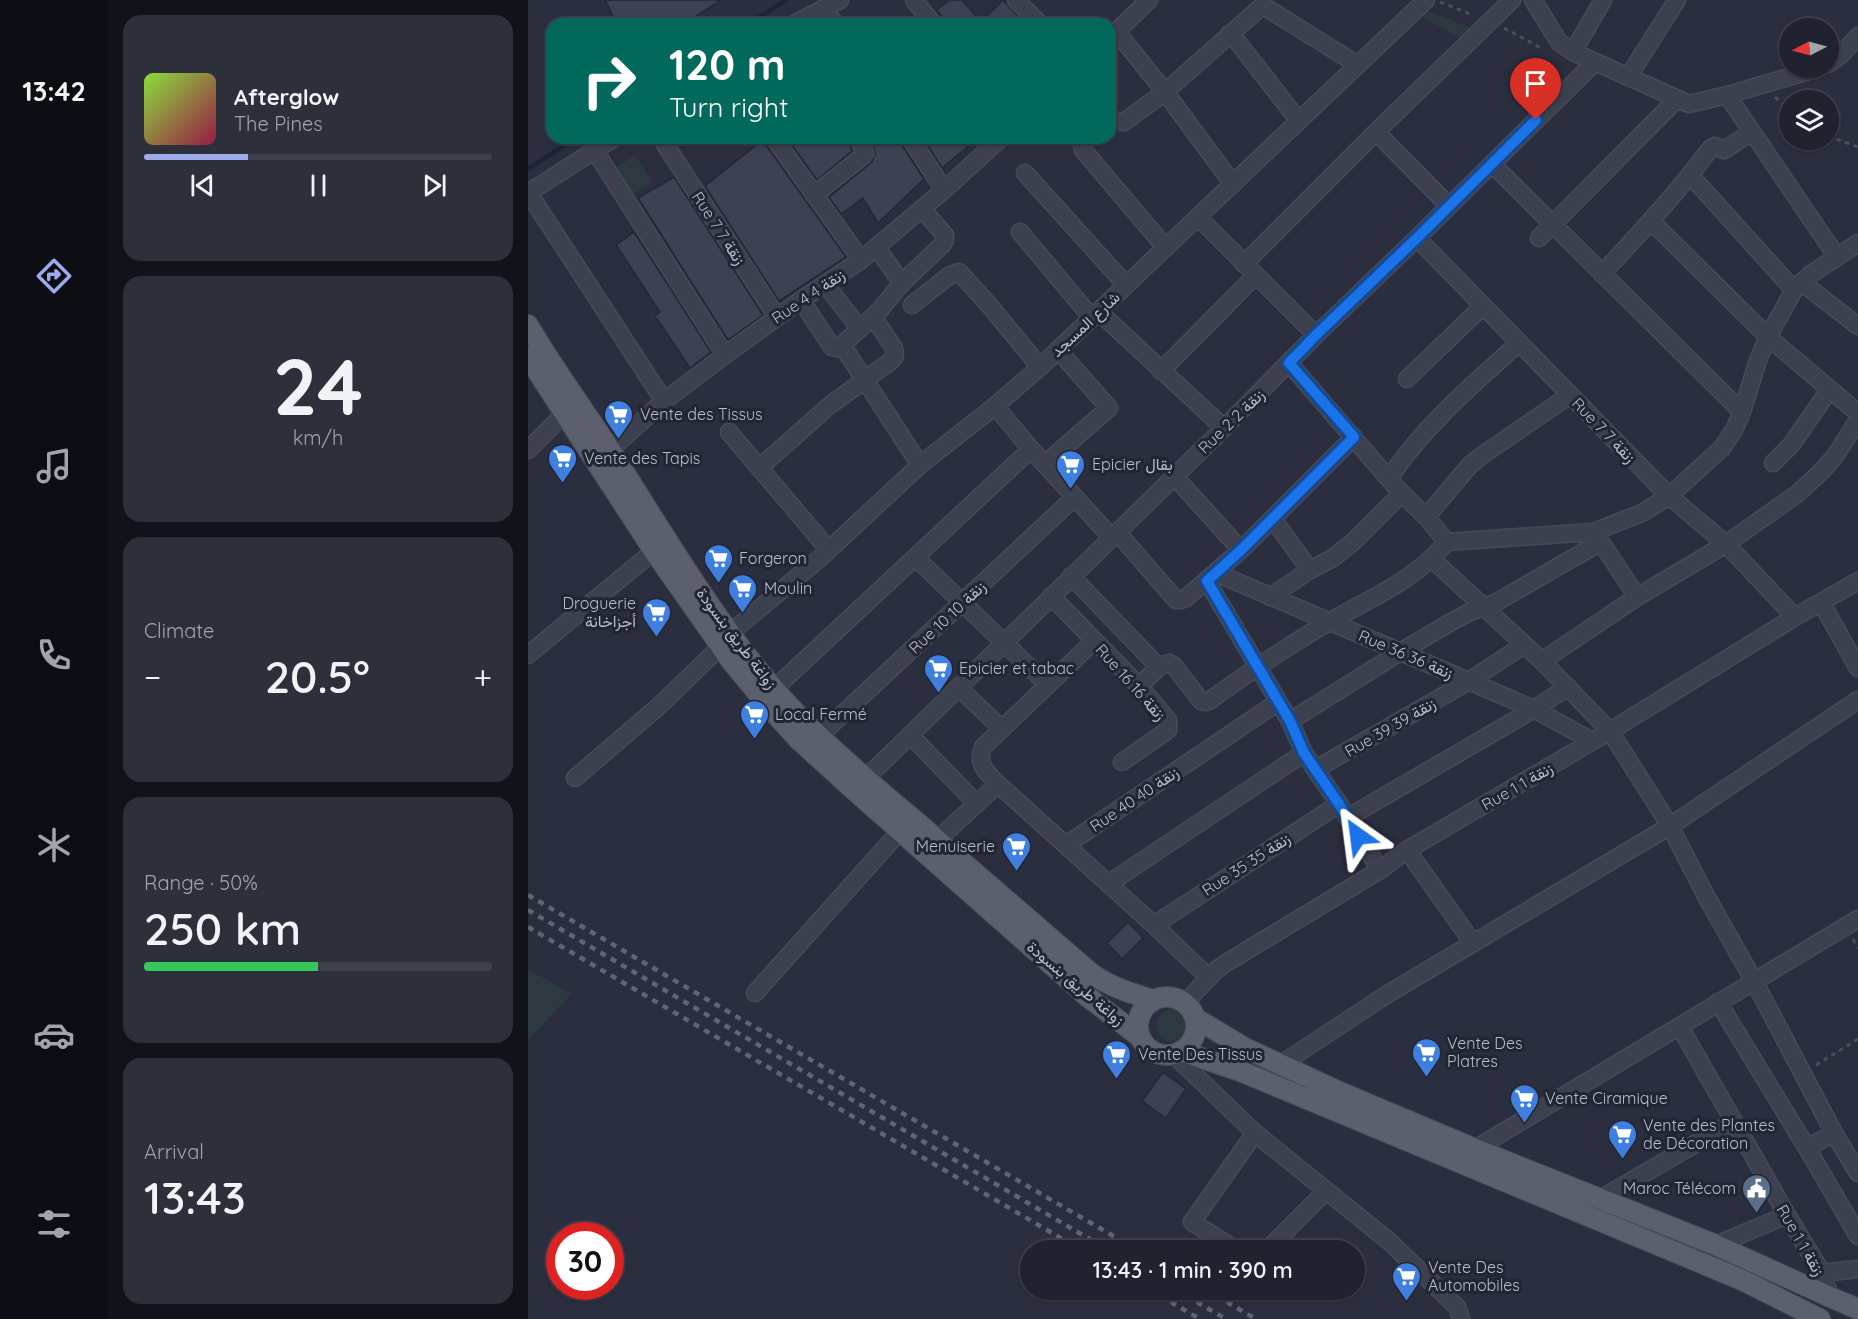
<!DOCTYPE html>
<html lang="en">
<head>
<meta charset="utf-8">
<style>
  :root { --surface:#20222f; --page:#2d2f3b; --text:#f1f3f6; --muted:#a2a4aa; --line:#3d3f4b; --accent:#9daaeb }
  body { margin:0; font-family:Quicksand,Vazirmatn,sans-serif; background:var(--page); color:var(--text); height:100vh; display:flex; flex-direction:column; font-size:22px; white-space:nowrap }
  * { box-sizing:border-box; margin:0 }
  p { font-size:20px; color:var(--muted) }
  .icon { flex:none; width:33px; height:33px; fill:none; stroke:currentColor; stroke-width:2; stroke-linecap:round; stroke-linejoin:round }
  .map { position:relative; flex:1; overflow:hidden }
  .side { display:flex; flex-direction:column; gap:15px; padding:15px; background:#12131a; width:420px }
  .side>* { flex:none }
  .banner { position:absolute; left:18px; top:18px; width:570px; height:126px; border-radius:18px; box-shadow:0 2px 4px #0004,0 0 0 2px var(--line); background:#00695c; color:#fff; overflow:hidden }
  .needle { width:39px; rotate:264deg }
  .fabs { position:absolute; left:1251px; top:18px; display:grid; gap:12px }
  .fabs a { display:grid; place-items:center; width:60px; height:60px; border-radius:50%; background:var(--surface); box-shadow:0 2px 4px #0004,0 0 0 2px var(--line); font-size:30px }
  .speed { position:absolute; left:18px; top:1222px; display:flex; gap:12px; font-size:30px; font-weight:700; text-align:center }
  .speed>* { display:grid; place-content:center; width:78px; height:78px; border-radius:50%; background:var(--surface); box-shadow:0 2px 4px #0004,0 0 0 2px var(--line); line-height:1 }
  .speed .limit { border:9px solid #d22; background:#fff; color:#111 }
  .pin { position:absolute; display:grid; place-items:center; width:51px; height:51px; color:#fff; margin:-62px -26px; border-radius:50% 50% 50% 0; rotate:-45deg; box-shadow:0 0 6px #0007 }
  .pin .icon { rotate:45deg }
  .me { position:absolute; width:66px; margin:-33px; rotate:329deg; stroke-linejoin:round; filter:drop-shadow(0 0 4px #0008) }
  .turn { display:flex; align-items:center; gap:21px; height:126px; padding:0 24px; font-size:27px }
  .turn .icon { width:78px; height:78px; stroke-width:2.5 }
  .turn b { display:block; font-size:42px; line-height:51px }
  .big { font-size:45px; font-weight:600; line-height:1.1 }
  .side .card { flex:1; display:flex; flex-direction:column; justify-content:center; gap:9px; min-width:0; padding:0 21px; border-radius:18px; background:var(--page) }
  .side .dial { align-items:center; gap:0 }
  .dial b { font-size:78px; line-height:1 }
  .song { display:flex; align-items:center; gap:18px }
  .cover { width:72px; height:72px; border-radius:9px; background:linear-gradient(135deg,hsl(90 70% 55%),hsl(340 70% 35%)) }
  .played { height:6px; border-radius:3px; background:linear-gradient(90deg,var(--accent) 30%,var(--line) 30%) }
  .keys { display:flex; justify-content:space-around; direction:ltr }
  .heat { display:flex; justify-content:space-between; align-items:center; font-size:33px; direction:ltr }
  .charge { height:9px; border-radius:4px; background:linear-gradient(90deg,#34c759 50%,var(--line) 0) }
  .trip { position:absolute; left:492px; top:1240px; width:345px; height:60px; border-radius:30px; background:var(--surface); box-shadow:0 2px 4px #0004,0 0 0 2px var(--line); font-weight:600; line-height:60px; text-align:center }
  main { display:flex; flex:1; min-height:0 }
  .menu { display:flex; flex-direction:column; width:108px; justify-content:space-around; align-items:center; background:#0d0e13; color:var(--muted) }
  .menu .icon { width:42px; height:42px }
  .menu .active { color:var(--accent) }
  .menu b { font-size:27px; color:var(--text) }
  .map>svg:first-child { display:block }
  .green { fill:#2c3940 }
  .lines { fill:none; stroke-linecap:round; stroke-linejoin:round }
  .stream { stroke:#1e233c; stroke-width:4.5 }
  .building { fill:#3c4154; stroke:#242836; stroke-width:1.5 }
  .minor-casing { stroke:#474a58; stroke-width:19 }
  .major-casing { stroke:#474a58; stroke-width:22 }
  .path { stroke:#455258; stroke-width:3; stroke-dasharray:4.5 4.5; stroke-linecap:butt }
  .minor { stroke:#3d414f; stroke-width:16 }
  .major { stroke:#5c606e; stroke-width:20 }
  .rail { stroke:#606475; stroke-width:4.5; stroke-dasharray:6 6; stroke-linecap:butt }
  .route-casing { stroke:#114b97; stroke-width:15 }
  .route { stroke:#1a73e8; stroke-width:10 }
  .labels { text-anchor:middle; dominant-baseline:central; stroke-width:6; stroke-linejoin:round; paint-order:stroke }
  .street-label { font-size:16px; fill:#babdc9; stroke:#222634 }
  .poi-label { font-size:16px; fill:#babdc9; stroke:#222634; text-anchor:start }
</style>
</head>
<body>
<main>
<nav class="menu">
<b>13:42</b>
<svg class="icon active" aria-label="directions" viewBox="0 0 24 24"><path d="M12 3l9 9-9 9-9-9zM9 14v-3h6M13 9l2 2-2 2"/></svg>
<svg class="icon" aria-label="music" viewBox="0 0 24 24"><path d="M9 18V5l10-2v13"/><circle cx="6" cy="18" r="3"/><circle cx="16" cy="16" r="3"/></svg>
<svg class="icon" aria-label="phone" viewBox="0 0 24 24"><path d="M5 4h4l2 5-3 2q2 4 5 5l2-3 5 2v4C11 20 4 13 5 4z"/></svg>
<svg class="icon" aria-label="climate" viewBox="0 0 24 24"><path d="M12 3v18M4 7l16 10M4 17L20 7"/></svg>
<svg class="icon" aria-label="car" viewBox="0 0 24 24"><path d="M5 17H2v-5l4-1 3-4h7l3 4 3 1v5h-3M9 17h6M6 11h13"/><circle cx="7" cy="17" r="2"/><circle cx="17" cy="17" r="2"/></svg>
<svg class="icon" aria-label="filters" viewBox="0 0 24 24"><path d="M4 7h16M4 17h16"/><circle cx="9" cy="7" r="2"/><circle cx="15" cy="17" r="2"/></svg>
</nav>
<section class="side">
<div class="card">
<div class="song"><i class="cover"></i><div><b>Afterglow</b><p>The Pines</p></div></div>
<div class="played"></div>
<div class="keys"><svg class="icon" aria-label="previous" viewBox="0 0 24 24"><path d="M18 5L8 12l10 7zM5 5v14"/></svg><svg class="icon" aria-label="pause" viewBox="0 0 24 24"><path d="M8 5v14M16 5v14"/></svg><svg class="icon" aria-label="next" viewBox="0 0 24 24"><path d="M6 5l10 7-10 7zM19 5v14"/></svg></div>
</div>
<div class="card dial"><b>24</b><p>km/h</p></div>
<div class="card"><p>Climate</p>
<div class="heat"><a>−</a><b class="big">20.5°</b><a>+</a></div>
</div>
<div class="card"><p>Range · 50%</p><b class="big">250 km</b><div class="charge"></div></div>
<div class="card"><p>Arrival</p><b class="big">13:43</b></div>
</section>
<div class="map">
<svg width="1330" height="1319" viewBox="0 0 1330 1319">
  <rect width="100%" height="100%" fill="#2a2e3f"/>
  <path class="green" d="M 897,10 L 945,29 L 933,39 L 893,16 Z
    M 107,155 L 124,182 L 104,195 L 86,169 Z
    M 0,969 L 44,994 L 0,1040 Z
    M628 1026a17 17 0 1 1 34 0a17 17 0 1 1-34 0Z"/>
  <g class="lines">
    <path class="stream" d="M 221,24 L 258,0
      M 0,169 L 48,138"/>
  </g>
  <path class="building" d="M 77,0 L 193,0 L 156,24 L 89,24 Z
    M 421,0 L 434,0 L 453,22 L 475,0 L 497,24 L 420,24 L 409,10 Z
    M 259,138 L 320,138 L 324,151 L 289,180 Z
    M 342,138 L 372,138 L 373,144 L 396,179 L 350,223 L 335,198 L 313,214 L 301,197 L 344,162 L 347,153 Z
    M 395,138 L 450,138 L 414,168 Z
    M 236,139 L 237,144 L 318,257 L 251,301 L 177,186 Z
    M 146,177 L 235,315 L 200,340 L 110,198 Z
    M 106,232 L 183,352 L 162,368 L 127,316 L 132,312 L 88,245 Z
    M 600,922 L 615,938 L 594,959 L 579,943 Z
    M 635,1072 L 658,1089 L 638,1118 L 614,1101 Z"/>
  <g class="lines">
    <defs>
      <path id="minor" d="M 386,0 L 405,24
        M 488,0 L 512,24
        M 1005,0 L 1031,42 L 1045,52 L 1161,104 L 1199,95 L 1292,68
        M 296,8 L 307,24
        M 266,24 L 312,0
        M 588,31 L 637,92 L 705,184
        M 701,34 L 708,40 L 771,121
        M 582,38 L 621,0
        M 1045,52 L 1075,0
        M 1300,64 L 1313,55 L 1330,36
        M 1100,77 L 1149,0
        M 1199,95 L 1309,257
        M 582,122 L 586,120 L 596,122 L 637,92 L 733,7 L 737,7 L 830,65
        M 848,132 L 921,206
        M 133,138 L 249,317
        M 246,138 L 333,260
        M 382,138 L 416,190
        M 561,138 L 554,144 L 555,150 L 638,248
        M 67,151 L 197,355
        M 964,164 L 1214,412
        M 497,173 L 598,285
        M 1163,176 L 1266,290
        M 0,192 L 136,401
        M 0,193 L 86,138
        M 286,195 L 335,156 L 337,153 L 330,138
        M 670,217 L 788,335
        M 1123,221 L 1240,337 L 1330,413
        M 492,232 L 564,318
        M 889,238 L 1141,496 L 1198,544 L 1267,617
        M 1011,238 L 1149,99
        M 348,247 L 374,283
        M 716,264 L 848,132 L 984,0
        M 1074,274 C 1112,233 1149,193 1182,149 L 1187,146 L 1196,150 L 1224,132
        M 1273,282 L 1330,326
        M 297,284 L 332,329
        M 273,300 L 304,347 L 309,348 L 314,345 L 392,465
        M 384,305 L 422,275 L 431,272 L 461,305 L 512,367
        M 571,312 L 696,428
        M 314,345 L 351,311 L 374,283 L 414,245 L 417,240 L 417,235 L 394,209
        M 761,363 L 867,486 L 898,517 L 919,542
        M 633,371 L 727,276
        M 879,379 L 955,306
        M 467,406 L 503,449 L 583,537
        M 201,432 L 301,550
        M 0,450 L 36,414
        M 82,450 L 136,401 L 197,355 L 273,300 L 333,260 L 416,190 L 473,138
        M 1245,463 L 1263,445 L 1302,389
        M 517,464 L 581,408 L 530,350
        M 231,468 L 302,405 L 363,361 L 367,356 L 366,348 L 345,317
        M 861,478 C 897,425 944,385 991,343
        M 898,517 L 942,465 L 956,454 L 1042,395
        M 745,519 L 782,570
        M 589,532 L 648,600 L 653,600 L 658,598 L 713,550 L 646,476
        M 1073,542 L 1109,597
        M 713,550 L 826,437
        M 387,557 L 520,685
        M 904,559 L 1014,661 L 1082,731 L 1142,826 L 1178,896 L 1226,981 L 1306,1133 L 1330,1173
        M 688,573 L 1006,709 L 1064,741
        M 543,576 L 631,667
        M 679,581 L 762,721 L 776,753 L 811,804 L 852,870
        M 523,596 L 614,689 L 640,720 L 640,730 L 636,733 L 594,762
        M 742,597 L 782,570 L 805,558 L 826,541 L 874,493
        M 1293,602 L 1330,668
        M 202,633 L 291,559 L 392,465 L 467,406 L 512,367 L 898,0
        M 566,641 L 455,747 C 448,764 459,773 470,784 L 626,925 L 681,978
        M 0,655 L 126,551
        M 1014,661 L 1109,597 L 1198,544 L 1269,494 L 1294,471 L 1307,456 L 1330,420
        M 611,686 L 632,666 L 641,663 L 646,666 L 673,701 L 677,702 L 681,701 C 720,673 759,646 801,622 C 846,596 883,583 919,542 L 1065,532
        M 430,687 L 474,729
        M 246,689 L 503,449
        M 762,721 L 874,651 L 923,622 L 942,612 L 967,603 L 1073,542 L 1065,532 L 1114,513 L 1141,496 L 1194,448 L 1206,430 L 1214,412 L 1230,360 L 1240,337 L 1266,290 L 1283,274 L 1330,243
        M 382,735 L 449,804
        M 291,736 L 547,497
        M 788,769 L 941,681 L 996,645
        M 47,778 L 131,706 L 193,646
        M 329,787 L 696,428 L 788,335 L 889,238 L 1067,62
        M 819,818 L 1006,709 L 1040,687
        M 409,840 L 470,784
        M 538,845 L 750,702
        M 879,850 L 945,943
        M 580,884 L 776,753
        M 626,925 L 811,804
        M 227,993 L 373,830
        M 1190,1002 L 1279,1148 L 1330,1236
        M 657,1003 L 688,970 L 698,963 L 852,870 L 879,850 L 1082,731 L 1267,617 L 1330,581
        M 1152,1027 L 1259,1215 L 1294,1273 L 1302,1297
        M 645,1054 L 727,1133 L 862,1242 L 929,1307 L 933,1319
        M 752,1065 L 858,995 L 1142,826 L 1330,700
        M 1279,1148 L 1306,1133
        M 947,1149 L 1330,919
        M 1072,1199 L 1205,1122
        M 1188,1245 L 1259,1215
        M 710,1251 L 664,1222 L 727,1133
        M 738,1251 L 798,1191
        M 1294,1273 L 1330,1269"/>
      <path id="major" d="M 0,325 C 25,368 55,408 82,450 C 134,531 183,616 246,689 C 278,726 314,758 351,790 C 370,807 390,822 409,840 L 564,974 C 583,987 602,993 625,1000
        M 0,357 L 126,551 L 204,662 L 241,707 L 271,740 L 326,790 L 560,997 L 611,1036
        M610 1026a29 29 0 1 1 58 0a29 29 0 1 1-58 0Z
        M 667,1018 L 717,1048 L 814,1093 L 947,1149 L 1188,1245 L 1302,1297 L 1330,1309
        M 653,1051 L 712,1071 L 1214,1280 L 1292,1319"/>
    </defs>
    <use href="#minor" class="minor-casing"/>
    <use href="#major" class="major-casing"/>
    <path class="path" d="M 912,2 L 945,15
      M 976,28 L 1015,49
      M 1247,97 L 1262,111
      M 1300,136 L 1330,147
      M 1325,939 L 1330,948
      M 1288,1065 L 1330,1039"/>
    <use href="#minor" class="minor"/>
    <use href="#major" class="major"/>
    <path class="rail" d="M 0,895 L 611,1251
      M 0,910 L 582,1251
      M 0,927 L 555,1251
      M 622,1290 L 672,1319
      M 648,1290 L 698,1319
      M 678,1290 L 728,1319"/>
  </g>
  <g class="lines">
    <defs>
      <path id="route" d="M 830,836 L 811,804 L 776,753 L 762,721 L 679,581 L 713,550 L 826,437 L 761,363 L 788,335 L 889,238 L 1008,120"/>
    </defs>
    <use href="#route" class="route-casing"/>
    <use href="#route" class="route"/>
  </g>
  <defs>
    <symbol id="supermarket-pin" viewBox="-11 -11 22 30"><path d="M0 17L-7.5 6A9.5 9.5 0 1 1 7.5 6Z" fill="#3f7fe0" stroke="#222634"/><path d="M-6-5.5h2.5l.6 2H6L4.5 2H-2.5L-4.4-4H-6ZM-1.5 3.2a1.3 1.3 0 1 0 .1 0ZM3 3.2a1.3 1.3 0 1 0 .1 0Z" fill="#fff"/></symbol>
    <symbol id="civic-pin" viewBox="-11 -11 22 30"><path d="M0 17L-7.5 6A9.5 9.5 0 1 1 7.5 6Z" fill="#5c6f8a" stroke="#222634"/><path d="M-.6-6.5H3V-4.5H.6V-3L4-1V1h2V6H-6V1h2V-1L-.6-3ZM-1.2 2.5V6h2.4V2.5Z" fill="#fff"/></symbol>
  </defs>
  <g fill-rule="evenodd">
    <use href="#supermarket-pin" x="74" y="398" width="33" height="45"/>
    <use href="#supermarket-pin" x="18" y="442" width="33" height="45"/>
    <use href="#supermarket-pin" x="526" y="448" width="33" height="45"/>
    <use href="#supermarket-pin" x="174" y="542" width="33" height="45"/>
    <use href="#supermarket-pin" x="198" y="572" width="33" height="45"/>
    <use href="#supermarket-pin" x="112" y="596" width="33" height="45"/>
    <use href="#supermarket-pin" x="394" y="652" width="33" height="45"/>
    <use href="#supermarket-pin" x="210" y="698" width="33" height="45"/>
    <use href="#supermarket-pin" x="472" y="830" width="33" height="45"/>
    <use href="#supermarket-pin" x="882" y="1036" width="33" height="45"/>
    <use href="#supermarket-pin" x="572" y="1038" width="33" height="45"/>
    <use href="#supermarket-pin" x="980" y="1082" width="33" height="45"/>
    <use href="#supermarket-pin" x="1078" y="1118" width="33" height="45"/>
    <use href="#civic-pin" x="1212" y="1172" width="33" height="45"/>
    <use href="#supermarket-pin" x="862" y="1260" width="33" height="45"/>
  </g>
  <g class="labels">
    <g class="street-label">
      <text transform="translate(191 228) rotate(57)">Rue 7 زنقة 7</text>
      <text transform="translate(280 296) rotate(-34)">Rue 4 زنقة 4</text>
      <text transform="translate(557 324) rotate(-43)">شارع المسجد</text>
      <text transform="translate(703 421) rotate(-44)">Rue 2 زنقة 2</text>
      <text transform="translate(1076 430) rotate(46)">Rue 7 زنقة 7</text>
      <text transform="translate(419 617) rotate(-43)">Rue 10 زنقة 10</text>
      <text transform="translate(209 638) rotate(53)">زواغة طريق بنسودة</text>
      <text transform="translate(878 654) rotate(23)">Rue 36 زنقة 36</text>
      <text transform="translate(603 682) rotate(48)">Rue 16 زنقة 16</text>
      <text transform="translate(862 727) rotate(-30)">Rue 39 زنقة 39</text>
      <text transform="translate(989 786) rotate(-30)">Rue 1 زنقة 1</text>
      <text transform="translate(606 799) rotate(-34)">Rue 40 زنقة 40</text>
      <text transform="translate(718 864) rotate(-33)">Rue 35 زنقة 35</text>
      <text transform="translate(548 983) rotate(40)">زواغة طريق بنسودة</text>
      <text transform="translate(1273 1240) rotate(60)">Rue 1 زنقة 1</text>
    </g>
    <g class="poi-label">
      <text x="112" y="414">Vente des Tissus</text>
      <text x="56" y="458">Vente des Tapis</text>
      <text x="564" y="464">Epicier بقال</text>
      <text x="211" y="558">Forgeron</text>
      <text x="236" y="588">Moulin</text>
      <text x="108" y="603" text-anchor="end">Droguerie<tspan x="108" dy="18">أجزاخانة</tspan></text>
      <text x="431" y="668">Epicier et tabac</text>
      <text x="247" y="714">Local Fermé</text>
      <text x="467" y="846" text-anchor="end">Menuiserie</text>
      <text x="919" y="1043">Vente Des<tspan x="919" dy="18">Platres</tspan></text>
      <text x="610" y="1054">Vente Des Tissus</text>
      <text x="1017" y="1098">Vente Ciramique</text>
      <text x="1115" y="1125">Vente des Plantes<tspan x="1115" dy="18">de Décoration</tspan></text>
      <text x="1208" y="1188" text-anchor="end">Maroc Télécom</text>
      <text x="900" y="1267">Vente Des<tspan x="900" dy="18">Automobiles</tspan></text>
    </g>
  </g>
</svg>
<div class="fabs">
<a><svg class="needle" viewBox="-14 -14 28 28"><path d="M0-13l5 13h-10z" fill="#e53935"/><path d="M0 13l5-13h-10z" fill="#a2a4aa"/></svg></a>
<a><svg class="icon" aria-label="layers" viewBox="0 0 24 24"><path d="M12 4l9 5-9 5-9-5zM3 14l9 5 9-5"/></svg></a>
</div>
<div class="speed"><div class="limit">30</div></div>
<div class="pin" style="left:1008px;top:120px;background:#d93025"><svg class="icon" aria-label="arrive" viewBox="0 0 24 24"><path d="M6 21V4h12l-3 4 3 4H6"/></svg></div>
<svg class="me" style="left:830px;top:836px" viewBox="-20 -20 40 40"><path d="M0-17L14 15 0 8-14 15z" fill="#1a73e8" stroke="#fff" stroke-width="4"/></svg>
<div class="trip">13:43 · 1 min · 390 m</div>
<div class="banner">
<div class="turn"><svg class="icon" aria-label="right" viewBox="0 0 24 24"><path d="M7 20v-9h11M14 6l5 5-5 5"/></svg><div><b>120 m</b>Turn right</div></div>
</div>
</div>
</main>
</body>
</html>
